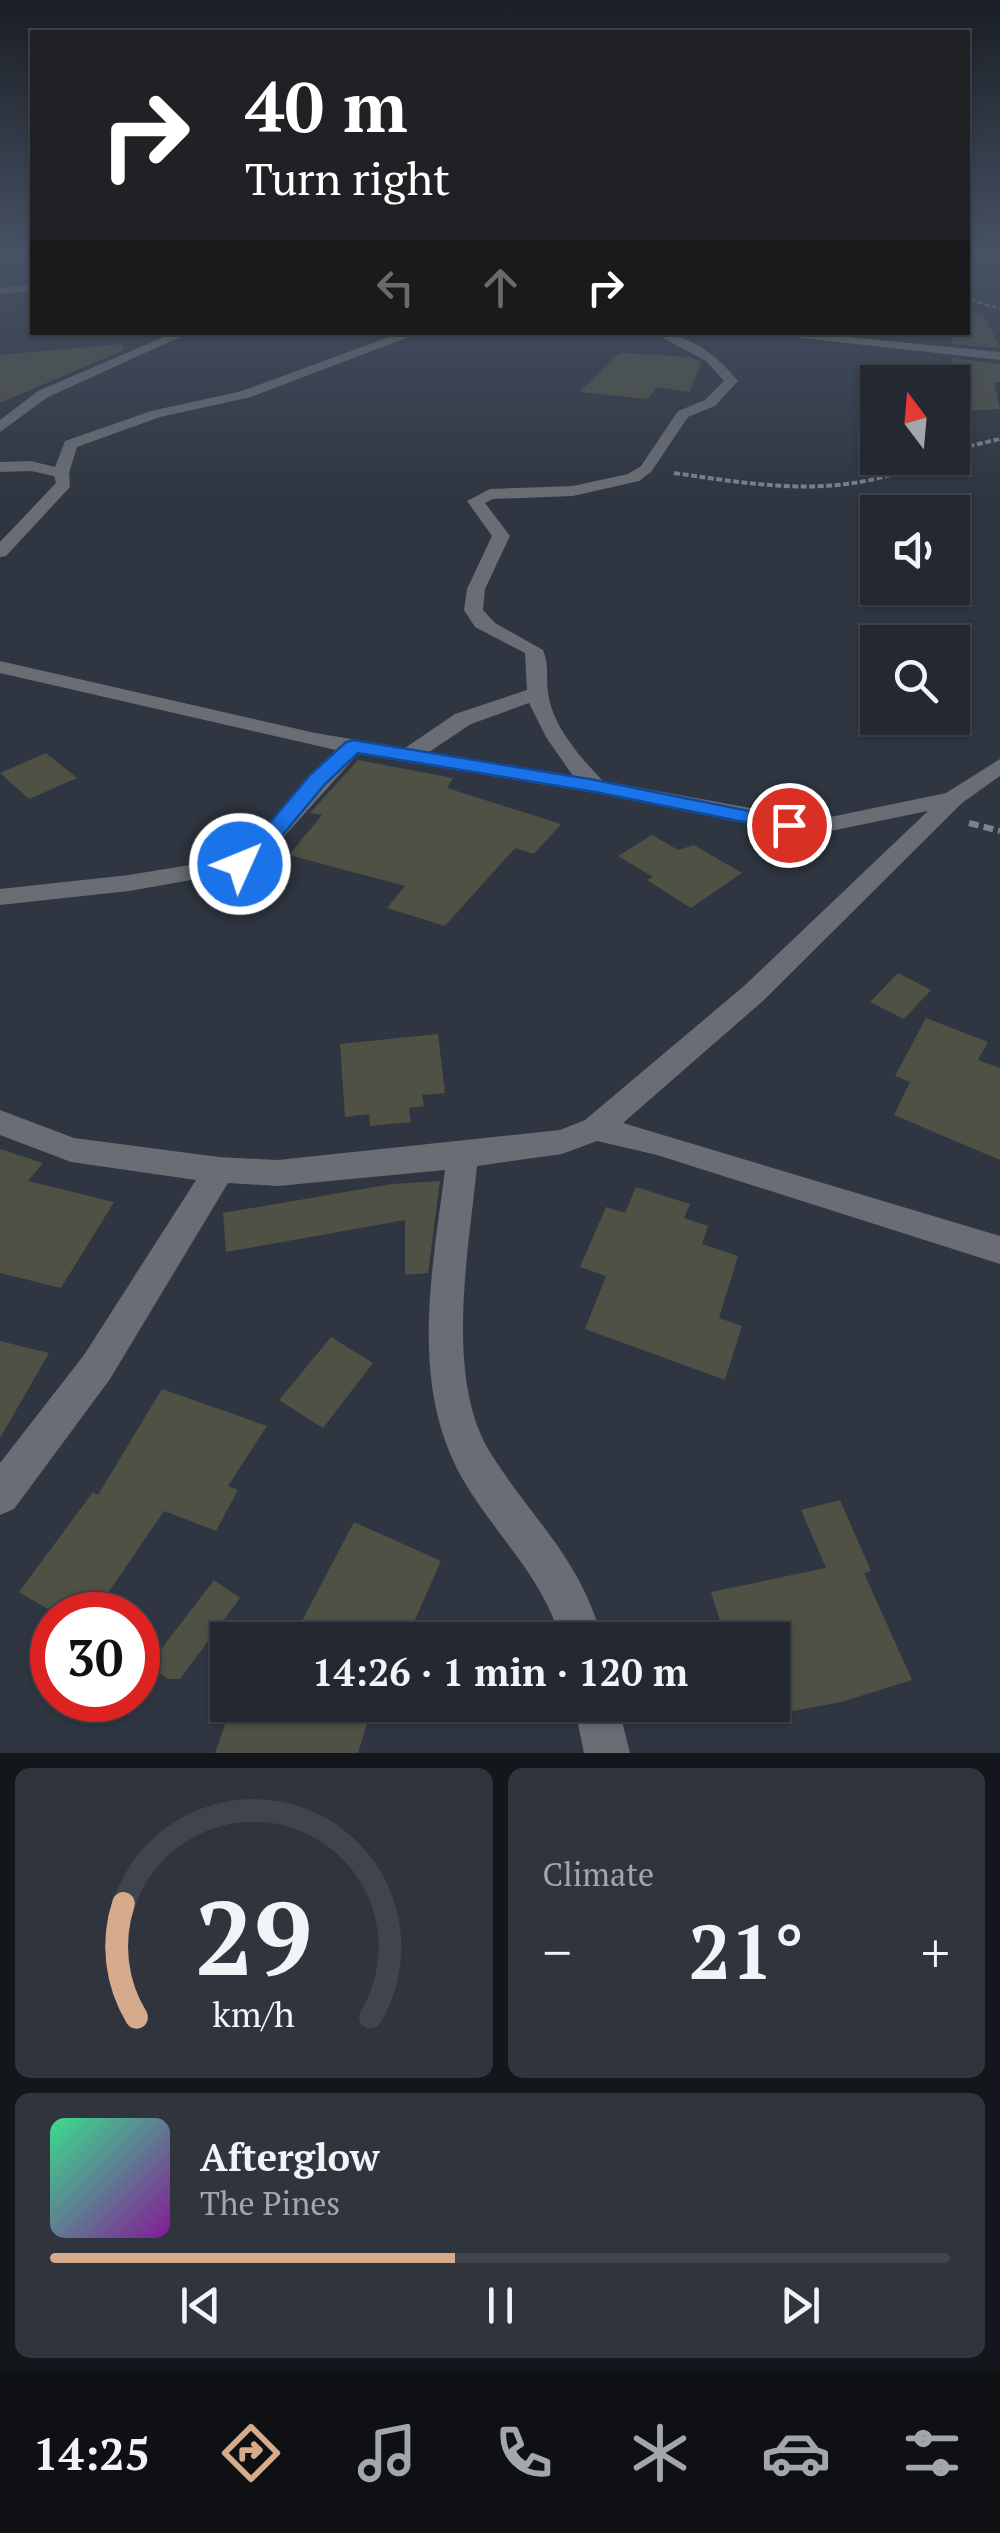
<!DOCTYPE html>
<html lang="en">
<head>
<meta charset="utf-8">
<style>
  :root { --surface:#232831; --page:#2f343d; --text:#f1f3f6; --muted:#a3a6ab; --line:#40444d; --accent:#d6ab8b }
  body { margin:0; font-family:"PT Serif",serif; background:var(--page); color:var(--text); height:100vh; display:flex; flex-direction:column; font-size:38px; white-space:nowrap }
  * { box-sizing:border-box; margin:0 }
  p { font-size:32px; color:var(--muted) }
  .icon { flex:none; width:55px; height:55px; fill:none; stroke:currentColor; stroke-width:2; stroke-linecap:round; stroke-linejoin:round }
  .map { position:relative; height:1753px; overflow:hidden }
  .sheet { display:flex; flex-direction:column; gap:15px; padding:15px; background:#13161b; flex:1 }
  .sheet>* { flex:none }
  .banner { position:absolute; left:30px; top:30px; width:940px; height:305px; border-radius:0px; box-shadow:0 2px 8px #0004,0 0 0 2px var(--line); background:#202124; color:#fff; overflow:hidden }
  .needle { width:65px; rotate:344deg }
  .controls { position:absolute; left:860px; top:365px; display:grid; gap:20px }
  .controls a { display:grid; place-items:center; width:110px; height:110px; border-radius:0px; background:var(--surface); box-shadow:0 2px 8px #0004,0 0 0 2px var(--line); font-size:50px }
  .speed { position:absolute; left:30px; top:1592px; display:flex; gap:20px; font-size:50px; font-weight:700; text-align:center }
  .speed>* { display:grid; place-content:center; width:130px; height:130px; border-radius:50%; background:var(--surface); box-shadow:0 2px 8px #0004,0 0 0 2px var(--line); line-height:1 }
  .speed .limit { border:15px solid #d22; background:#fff; color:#111 }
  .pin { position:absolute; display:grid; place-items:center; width:85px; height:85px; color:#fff; margin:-42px; border:5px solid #fff; border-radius:50%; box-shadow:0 2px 10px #0007 }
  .me { position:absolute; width:110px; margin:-55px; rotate:46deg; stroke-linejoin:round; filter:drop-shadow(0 0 8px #0008) }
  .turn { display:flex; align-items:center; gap:35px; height:210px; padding:0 50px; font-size:45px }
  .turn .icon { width:130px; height:130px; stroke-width:2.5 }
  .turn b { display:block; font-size:70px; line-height:85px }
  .lanes { display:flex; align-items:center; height:95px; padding:0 50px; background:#0003; justify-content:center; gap:50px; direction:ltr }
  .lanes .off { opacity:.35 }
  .big { font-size:75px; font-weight:600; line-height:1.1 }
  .sheet .tile { flex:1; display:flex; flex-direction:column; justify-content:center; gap:15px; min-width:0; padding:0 35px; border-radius:15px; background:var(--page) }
  .sheet .dial { align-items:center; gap:0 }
  .dial svg { height:260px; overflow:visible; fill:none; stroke:var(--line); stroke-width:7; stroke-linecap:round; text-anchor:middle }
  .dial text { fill:var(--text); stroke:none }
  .song { display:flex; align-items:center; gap:30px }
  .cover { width:120px; height:120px; border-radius:15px; background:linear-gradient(135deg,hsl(150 70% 55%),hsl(290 70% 35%)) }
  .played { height:10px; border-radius:5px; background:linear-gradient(90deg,var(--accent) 45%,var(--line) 45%) }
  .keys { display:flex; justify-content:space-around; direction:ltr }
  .heat { display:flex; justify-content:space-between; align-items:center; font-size:55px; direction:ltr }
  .sheet .tiles { flex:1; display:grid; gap:15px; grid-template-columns:1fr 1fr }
  .tile:last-child { grid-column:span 2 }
  .trip { position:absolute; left:210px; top:1622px; width:580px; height:100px; border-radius:0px; background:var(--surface); box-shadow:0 2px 8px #0004,0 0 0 2px var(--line); font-weight:600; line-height:100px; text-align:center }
  .tabs { display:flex; height:160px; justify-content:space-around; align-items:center; background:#0e1014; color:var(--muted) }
  .tabs .icon { width:70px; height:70px }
  .tabs .selected { color:var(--accent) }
  .tabs b { font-size:45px; color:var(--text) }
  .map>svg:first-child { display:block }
  .building { fill:#4e5143 }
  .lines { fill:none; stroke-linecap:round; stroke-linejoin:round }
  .path-far2 { stroke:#7c818b; stroke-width:2.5; stroke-dasharray:5 2.5; stroke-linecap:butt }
  .path-far1 { stroke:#7c818b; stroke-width:4; stroke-dasharray:6 2.5; stroke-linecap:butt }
  .path { stroke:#7c818b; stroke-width:6; stroke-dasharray:10 5; stroke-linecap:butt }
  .minor { fill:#6a6d73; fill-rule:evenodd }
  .route { fill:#1a73e8; stroke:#114b97; stroke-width:2.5 }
</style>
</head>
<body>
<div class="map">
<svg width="1000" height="1753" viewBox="0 0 1000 1753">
  <rect width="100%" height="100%" fill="#2f3641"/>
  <path class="building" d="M 968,313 L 983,313 L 1000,348 L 952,344 L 952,332 L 968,332 Z
    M 122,344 L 124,350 L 0,403 L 0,355 Z
    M 620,353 L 690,357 L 701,362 L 690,392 L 656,387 L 648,399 L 579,392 Z
    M 952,358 L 1000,364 L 1000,382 L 994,382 L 1000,409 L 952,412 Z
    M 46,753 L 77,778 L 29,799 L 0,773 Z
    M 358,760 L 453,778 L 447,788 L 561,824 L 534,854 L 515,848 L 445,926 L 387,908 L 405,886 L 289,855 L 322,815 L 310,813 Z
    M 652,835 L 678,850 L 694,845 L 742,873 L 691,908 L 647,880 L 653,877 L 618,856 Z
    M 898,973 L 931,990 L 904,1019 L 870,1002 Z
    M 926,1018 L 988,1042 L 978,1060 L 1000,1068 L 1000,1160 L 894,1115 L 910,1082 L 895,1076 Z
    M 438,1034 L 445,1093 L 422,1095 L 424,1106 L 409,1108 L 411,1122 L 370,1126 L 369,1114 L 345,1117 L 340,1044 Z
    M 0,1149 L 43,1163 L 28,1181 L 114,1202 L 61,1288 L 0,1273 Z
    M 440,1181 L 428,1273 L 405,1275 L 405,1220 L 226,1252 L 223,1213 L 392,1184 Z
    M 636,1187 L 690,1204 L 684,1218 L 708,1226 L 702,1244 L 738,1256 L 719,1318 L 742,1326 L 725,1380 L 585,1329 L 606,1276 L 580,1267 L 606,1207 L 625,1213 Z
    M 331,1337 L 373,1363 L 323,1428 L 279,1400 Z
    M 0,1341 L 49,1353 L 0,1438 Z
    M 162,1389 L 267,1426 L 228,1486 L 238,1490 L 216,1531 L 164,1511 L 93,1615 L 58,1615 L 19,1592 L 93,1492 L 98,1495 Z
    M 840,1500 L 871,1571 L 864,1573 L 912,1680 L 841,1702 L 772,1715 L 772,1640 L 726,1640 L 711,1592 L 826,1568 L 801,1510 Z
    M 354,1522 L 441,1561 L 406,1640 L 292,1640 Z
    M 214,1580 L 240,1598 L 180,1679 L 168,1679 L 149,1665 Z
    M 232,1705 L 373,1705 L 358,1753 L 215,1753 Z"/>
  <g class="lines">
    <path class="path-far2" d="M 968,269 L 969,265
      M 968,276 L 972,300 L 1000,309"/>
    <path class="path-far1" d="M 952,450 L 1000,439
      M 674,473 C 772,487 843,500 937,458"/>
    <path class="path" d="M 969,823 L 1000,831"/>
    <path class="minor" d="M 32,285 L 32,291 L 0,294 L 0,288 Z
      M 403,332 L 422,332 L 251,397 L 160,417 L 77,447 L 69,473 L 70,487 L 6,556 L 0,557 L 0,542 L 56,483 L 54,476 L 31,471 L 0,472 L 0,462 L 31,461 L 55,467 L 65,441 L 151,411 L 242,391 Z
      M 652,332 C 687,332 717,355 738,381 L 715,406 L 688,417 L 651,472 L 639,481 L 573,496 L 493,499 L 485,503 L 510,536 L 485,589 L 483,610 L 495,623 L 543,650 C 550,666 545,682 549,698 C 555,729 582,759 603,781 L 816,820 L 946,793 L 1000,759 L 1000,776 L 962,803 L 764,1000 L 623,1123 L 1000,1236 L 1000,1264 L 657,1155 L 597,1141 L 562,1154 L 477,1166 C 469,1250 444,1377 490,1452 C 534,1523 578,1554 603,1640 L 561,1640 C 543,1576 494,1534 462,1478 C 409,1383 432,1272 445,1170 L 278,1186 L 228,1183 L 110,1379 L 14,1509 L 0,1515 L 0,1463 L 84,1355 L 196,1180 L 71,1162 L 0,1135 L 0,1110 L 74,1138 L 219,1157 L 278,1160 L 560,1130 L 585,1120 L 744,986 L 928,811 L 816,834 L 789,832 L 595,793 L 358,754 L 261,862 L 248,870 L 129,891 L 0,905 L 0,889 L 129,875 L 232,858 L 243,852 L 336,750 L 0,673 L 0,661 L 315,733 L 405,748 L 455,714 L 527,690 L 525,653 L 475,627 L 464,610 L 467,589 L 492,536 L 467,501 L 490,489 L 573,486 L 628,474 L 641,466 L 678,411 L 705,400 L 724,381 L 706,361 ZM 529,703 L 546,737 L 573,776 L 429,752 L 471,724 Z
      M 748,332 L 797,332 L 1000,352 L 1000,360 Z
      M 173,333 L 191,332 L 48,397 L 0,432 L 0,420 L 38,391 Z
      M 574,1705 L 618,1705 L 630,1753 L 584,1753 Z"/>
  </g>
  <linearGradient id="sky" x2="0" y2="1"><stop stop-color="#1a1e24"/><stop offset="0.51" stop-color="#475265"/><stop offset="1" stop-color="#475265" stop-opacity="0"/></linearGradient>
  <rect width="1000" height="498" fill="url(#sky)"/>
  <path class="route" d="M 353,740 L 595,780 L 789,819 L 800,825 L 789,831 L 595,792 L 358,753 L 325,784 L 260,862 L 240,871 L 232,869 L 228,864 L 245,852 L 310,775 L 346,742 Z"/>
</svg>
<div class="controls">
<a><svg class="needle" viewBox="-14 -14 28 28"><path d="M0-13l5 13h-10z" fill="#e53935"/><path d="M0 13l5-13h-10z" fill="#a3a6ab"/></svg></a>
<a><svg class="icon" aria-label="sound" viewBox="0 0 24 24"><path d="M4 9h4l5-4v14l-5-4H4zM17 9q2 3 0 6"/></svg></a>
<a><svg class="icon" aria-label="search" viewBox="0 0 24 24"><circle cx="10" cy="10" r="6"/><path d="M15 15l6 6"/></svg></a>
</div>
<div class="speed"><div class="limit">30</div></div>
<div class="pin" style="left:789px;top:825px;background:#d93025"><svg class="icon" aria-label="arrive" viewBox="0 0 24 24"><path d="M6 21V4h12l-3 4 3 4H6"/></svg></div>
<svg class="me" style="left:240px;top:864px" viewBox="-20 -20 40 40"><circle r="17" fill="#1a73e8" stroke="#fff" stroke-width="3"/><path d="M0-11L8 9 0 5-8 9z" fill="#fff"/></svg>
<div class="trip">14:26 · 1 min · 120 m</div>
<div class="banner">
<div class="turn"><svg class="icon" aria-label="right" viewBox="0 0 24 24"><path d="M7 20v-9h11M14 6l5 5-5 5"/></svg><div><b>40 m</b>Turn right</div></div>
<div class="lanes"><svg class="icon off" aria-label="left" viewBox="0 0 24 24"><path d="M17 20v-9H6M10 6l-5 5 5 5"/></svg><svg class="icon off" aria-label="ahead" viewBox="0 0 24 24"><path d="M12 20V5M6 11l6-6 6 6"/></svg><svg class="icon" aria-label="right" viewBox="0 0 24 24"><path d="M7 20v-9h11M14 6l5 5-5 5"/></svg></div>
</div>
</div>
<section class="sheet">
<div class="tiles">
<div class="tile dial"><svg viewBox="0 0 100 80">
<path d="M14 69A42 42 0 1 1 86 69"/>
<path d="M14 69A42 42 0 0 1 10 34" stroke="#d6ab8b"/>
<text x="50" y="56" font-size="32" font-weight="700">29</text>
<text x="50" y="72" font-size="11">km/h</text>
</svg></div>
<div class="tile"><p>Climate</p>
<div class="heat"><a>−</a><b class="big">21°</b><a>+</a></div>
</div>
<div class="tile">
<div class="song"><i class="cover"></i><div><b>Afterglow</b><p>The Pines</p></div></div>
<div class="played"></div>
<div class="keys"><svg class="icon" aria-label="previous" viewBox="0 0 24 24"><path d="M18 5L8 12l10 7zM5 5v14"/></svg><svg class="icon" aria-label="pause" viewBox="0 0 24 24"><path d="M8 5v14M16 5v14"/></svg><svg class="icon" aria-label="next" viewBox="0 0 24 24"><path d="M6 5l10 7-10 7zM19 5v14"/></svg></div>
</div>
</div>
</section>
<nav class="tabs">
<b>14:25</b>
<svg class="icon selected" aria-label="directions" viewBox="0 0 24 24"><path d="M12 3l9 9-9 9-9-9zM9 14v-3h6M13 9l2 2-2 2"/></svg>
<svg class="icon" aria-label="music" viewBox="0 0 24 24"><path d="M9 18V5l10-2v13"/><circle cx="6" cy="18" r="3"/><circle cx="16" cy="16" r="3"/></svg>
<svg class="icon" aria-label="phone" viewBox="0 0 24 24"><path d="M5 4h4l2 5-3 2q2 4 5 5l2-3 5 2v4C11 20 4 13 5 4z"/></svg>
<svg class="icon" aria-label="climate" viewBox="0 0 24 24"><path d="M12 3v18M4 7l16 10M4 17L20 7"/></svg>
<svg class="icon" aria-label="car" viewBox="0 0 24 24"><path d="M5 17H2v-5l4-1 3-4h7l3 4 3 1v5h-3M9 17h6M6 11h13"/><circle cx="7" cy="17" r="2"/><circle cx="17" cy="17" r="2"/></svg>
<svg class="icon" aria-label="filters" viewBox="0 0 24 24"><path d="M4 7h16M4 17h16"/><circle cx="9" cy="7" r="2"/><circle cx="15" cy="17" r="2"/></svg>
</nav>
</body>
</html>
